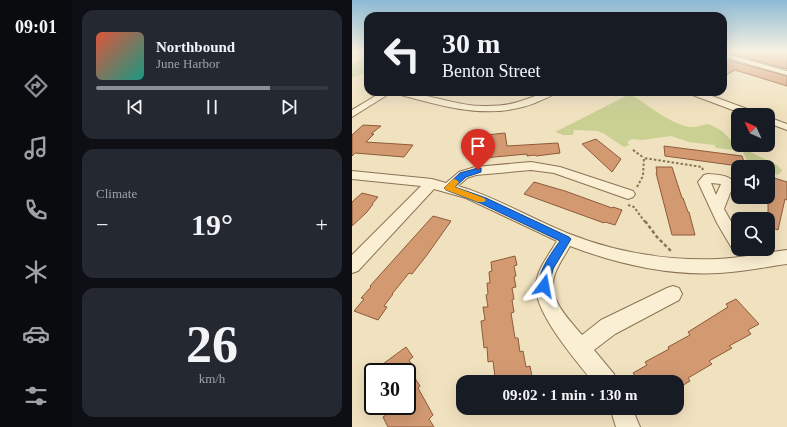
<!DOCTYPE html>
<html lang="en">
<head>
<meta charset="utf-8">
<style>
  :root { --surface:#171b24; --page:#242831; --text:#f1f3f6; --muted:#9ea1a6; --line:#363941; --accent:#8c9099 }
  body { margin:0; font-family:Georgia,serif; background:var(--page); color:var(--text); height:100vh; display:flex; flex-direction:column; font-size:15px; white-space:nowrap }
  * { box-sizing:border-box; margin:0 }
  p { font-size:13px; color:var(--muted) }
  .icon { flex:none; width:22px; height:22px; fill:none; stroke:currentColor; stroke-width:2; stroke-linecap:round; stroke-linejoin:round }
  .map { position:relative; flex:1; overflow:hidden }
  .details { display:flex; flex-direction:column; gap:10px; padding:10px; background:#0d0f14; width:280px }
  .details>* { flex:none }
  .banner { position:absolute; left:12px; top:12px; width:363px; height:84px; border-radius:12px; box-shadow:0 4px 16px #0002; background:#171b24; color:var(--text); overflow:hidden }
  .needle { width:26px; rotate:315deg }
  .buttons { position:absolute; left:379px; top:108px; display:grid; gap:8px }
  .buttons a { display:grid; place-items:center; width:44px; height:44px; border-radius:8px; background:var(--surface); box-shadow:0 4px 16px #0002; font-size:20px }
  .speed { position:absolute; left:12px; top:363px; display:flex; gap:8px; font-size:20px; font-weight:700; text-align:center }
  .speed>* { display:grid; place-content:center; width:52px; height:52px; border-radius:50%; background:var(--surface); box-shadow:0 4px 16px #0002; line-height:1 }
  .speed .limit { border:2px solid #111; border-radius:6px; background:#fff; color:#111 }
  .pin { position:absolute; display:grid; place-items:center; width:34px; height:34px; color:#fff; margin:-41px -17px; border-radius:50% 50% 50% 0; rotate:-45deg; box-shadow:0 0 4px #0007 }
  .pin .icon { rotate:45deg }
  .me { position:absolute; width:44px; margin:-22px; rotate:13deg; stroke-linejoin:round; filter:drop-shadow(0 0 3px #0008) }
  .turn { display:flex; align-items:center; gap:14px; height:84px; padding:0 12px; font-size:18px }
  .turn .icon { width:52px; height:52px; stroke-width:2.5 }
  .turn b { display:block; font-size:28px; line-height:34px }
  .big { font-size:30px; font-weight:700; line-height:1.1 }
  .details .card { flex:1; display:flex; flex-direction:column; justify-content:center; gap:6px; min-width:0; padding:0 14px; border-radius:12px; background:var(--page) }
  .details .dial { align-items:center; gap:0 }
  .dial b { font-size:52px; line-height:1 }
  .song { display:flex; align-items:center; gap:12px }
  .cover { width:48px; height:48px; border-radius:6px; background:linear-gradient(135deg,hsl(10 70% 55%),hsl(170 70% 35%)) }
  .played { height:4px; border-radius:2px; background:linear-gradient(90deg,var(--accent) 75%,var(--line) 75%) }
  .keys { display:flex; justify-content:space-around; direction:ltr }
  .heat { display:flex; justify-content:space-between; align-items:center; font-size:22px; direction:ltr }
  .trip { position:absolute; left:104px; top:375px; width:228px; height:40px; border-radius:12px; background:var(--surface); box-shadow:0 4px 16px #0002; font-weight:700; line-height:40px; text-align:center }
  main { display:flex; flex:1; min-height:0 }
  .dock { display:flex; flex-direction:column; width:72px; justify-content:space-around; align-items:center; background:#090b0e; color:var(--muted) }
  .dock .icon { width:28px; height:28px }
  .dock .on { color:var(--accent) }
  .dock b { font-size:18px; color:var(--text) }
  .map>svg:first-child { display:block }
  .green { fill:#c9d092 }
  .building { fill:#d39a72; stroke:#8d5b3a }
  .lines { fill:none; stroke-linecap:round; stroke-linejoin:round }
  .service-casing { stroke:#8c7356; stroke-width:1 }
  .minor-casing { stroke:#8c7356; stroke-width:2 }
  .path-far2 { stroke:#8c7356; stroke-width:1.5; stroke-dasharray:2 1.5; stroke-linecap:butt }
  .path-far1 { stroke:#8c7356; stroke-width:2; stroke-dasharray:2.5 2; stroke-linecap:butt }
  .path { stroke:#8c7356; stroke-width:2.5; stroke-dasharray:3.5 2.5; stroke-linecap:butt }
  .service { fill:#fbefd3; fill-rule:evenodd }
  .minor { fill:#fbefd3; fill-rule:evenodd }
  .route { fill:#1a73e8; stroke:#114b97 }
  .slow { fill:#f59e0b }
</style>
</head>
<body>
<main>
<nav class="dock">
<b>09:01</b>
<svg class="icon on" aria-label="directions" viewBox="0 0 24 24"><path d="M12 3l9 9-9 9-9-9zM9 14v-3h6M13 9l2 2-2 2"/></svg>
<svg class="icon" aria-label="music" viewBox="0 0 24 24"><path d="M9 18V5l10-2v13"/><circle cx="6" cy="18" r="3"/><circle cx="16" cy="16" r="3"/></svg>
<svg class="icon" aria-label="phone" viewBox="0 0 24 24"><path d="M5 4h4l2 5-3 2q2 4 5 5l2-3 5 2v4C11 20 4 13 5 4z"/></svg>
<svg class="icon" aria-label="climate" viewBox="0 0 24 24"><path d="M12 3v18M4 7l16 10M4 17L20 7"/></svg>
<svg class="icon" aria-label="car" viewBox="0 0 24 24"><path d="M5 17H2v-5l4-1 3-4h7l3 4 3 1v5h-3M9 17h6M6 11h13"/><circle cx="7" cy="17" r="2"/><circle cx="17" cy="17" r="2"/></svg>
<svg class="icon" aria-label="filters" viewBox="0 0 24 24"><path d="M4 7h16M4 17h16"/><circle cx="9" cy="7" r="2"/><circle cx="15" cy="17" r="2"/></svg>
</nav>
<section class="details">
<div class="card">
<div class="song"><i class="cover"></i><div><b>Northbound</b><p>June Harbor</p></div></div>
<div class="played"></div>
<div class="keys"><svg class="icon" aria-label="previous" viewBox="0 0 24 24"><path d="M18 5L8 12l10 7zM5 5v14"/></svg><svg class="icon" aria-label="pause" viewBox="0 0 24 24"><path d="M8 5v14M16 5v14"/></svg><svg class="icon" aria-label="next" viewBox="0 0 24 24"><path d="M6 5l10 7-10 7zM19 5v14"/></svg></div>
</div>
<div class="card"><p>Climate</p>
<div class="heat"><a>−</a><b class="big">19°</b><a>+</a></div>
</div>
<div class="card dial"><b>26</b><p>km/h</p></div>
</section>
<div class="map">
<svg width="435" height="427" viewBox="0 0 435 427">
  <rect width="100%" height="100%" fill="#f1e2bf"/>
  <path class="green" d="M 16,55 L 16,72 L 0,78 L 0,65 Z
    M 278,94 C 295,104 319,125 339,127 C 345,128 351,124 357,124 L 370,131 L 384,145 L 425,165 L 430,170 L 428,173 L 425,175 L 416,171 L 416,167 L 408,167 L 396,163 L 391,151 L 364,148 L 362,145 L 337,142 L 319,136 L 290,140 L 280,139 L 275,142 L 277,145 L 272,147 L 251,133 L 245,131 L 222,130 L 221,135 L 211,135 L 203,132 Z"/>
  <path class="building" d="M 373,52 L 426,52 L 435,54 L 435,69 Z
    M 371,59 L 435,76 L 435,86 L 383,70 L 371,77 Z
    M 11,125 L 29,126 L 19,134 L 22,134 L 14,142 L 61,145 L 52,157 L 3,153 L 0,156 L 0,135 Z
    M 153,133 L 155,146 L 206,143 L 208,153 L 184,156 L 183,155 L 175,156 L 175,154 L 132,158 L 134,135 Z
    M 244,139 L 269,159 L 260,172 L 230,144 Z
    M 312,146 L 390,156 L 394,167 L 313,156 Z
    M 304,167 L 320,167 L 330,198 L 331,198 L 336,212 L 337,212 L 343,235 L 320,235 L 304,173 L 305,173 Z
    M 416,176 L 435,182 L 435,200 L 433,199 L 426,230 L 416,226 Z
    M 182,182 L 213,191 L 260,208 L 261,207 L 270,210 L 263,225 L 253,222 L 252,223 L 172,194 Z
    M 10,193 L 26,197 L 20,204 L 21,204 L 15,212 L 0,226 L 0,202 Z
    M 81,216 L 99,221 L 75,255 L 60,274 L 57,273 L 40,294 L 41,294 L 32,306 L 35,307 L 26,320 L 2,311 L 12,299 L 9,298 L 19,287 L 18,286 Z
    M 163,256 L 165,265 L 162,266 L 164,276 L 162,277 L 164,287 L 160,288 L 162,299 L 160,300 L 162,312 L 159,313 L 163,338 L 166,338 L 168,352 L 171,351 L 174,367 L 178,366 L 181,382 L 146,382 L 145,376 L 143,377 L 141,361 L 136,362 L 135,347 L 132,348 L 129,321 L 133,320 L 131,307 L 136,307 L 134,295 L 136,294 L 135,283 L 138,283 L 137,272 L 140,271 L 139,262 Z
    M 384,299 L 407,324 L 396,330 L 399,334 L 377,346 L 380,348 L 357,361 L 360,364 L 336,378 L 338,381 L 325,389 L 325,382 L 287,382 L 281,373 L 295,365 L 293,362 L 317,349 L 316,347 L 338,335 L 336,332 L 376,307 L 374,304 Z
    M 54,347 L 61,357 L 57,360 L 64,372 L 59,372 L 68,386 L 66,388 L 81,415 L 77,419 L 82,427 L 36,427 L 31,417 L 34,415 L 29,406 L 55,406 L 55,372 L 20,372 Z"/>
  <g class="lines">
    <defs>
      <path id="service" d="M 0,52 L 3,52 L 0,54 Z"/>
      <path id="minor" d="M 371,53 L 435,71 L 435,75 L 371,57 Z
        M 30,92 L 40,92 L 0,117 L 0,110 Z
        M 44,92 C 75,92 104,107 135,106 C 147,106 158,105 169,101 C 182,97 190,92 204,92 C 199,97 189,100 183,103 C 136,121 91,106 45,94 Z
        M 337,92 L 349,92 L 406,113 L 408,115 L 394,115 L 338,94 Z
        M 416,117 L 435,124 L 435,130 L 416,123 Z
        M 179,162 L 208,167 L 281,191 L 283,194 L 281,197 L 276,199 L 202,173 L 179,170 L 124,175 L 115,178 L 106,186 C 144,197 178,218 215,233 C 262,252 315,261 366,259 C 389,258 412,253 435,250 L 435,264 C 413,267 391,272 368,273 C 318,276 265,264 218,246 C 213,255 206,265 203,274 C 194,298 216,318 230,335 L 249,320 L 315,288 L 321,286 L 327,288 L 330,294 L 327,300 L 263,334 L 242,350 L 262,374 L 265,382 L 241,382 C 224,360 182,313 184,285 C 185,269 197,255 205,241 L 114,198 L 82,189 L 6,271 L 0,273 L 0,255 L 69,186 L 0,179 L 0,171 L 80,179 L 94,183 L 107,172 L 123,167 Z
        M 356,174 C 365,175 377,174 382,183 L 372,209 L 386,234 L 386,249 L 392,249 L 391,250 L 386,252 L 381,250 L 365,223 L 346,182 L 352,175 ZM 359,183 L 369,184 L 364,195 Z
        M 258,408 L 280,408 L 288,427 L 264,427 Z"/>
    </defs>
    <use href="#service" class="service-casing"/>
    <use href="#minor" class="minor-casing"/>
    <path class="path-far2" d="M 281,150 L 283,151"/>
    <path class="path-far1" d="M 281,150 L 292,158
      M 285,187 L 291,176 L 292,158 L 350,167 L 351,170
      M 276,205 L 282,207 L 293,222"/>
    <path class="path" d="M 293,221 L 305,237 L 319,251"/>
    <use href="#service" class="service"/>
    <use href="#minor" class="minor"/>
  </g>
  <linearGradient id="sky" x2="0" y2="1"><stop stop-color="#8cbad5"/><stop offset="0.46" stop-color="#f9f2e2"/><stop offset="1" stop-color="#f9f2e2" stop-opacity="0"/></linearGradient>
  <rect width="435" height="112" fill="url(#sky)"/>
  <path class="route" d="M 126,168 L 129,168 L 129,172 L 114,177 L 103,187 L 134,198 L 217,237 L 219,239 L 201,269 L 196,290 L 192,291 L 188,290 C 182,276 200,252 208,241 L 128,203 L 94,190 L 92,188 L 108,173 Z"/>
  <path class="slow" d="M 103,179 L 107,182 L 103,187 L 132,198 L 134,200 L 132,202 L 126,202 L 94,190 L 92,188 L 100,180 Z"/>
</svg>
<div class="buttons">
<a><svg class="needle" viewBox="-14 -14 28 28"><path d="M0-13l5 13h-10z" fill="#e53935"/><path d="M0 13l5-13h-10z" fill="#9ea1a6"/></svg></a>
<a><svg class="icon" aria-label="sound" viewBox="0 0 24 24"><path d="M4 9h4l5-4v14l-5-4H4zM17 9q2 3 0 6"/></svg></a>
<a><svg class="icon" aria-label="search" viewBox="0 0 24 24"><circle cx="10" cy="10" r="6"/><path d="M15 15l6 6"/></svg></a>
</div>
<div class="speed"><div class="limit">30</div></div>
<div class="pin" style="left:126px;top:170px;background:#d93025"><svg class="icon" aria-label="arrive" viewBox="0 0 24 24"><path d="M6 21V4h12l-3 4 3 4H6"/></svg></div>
<svg class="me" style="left:192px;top:286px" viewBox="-20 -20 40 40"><path d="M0-17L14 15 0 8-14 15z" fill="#1a73e8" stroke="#fff" stroke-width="4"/></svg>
<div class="trip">09:02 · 1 min · 130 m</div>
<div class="banner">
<div class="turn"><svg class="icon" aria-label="left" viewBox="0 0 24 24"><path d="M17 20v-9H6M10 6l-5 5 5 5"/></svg><div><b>30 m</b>Benton Street</div></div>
</div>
</div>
</main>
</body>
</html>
